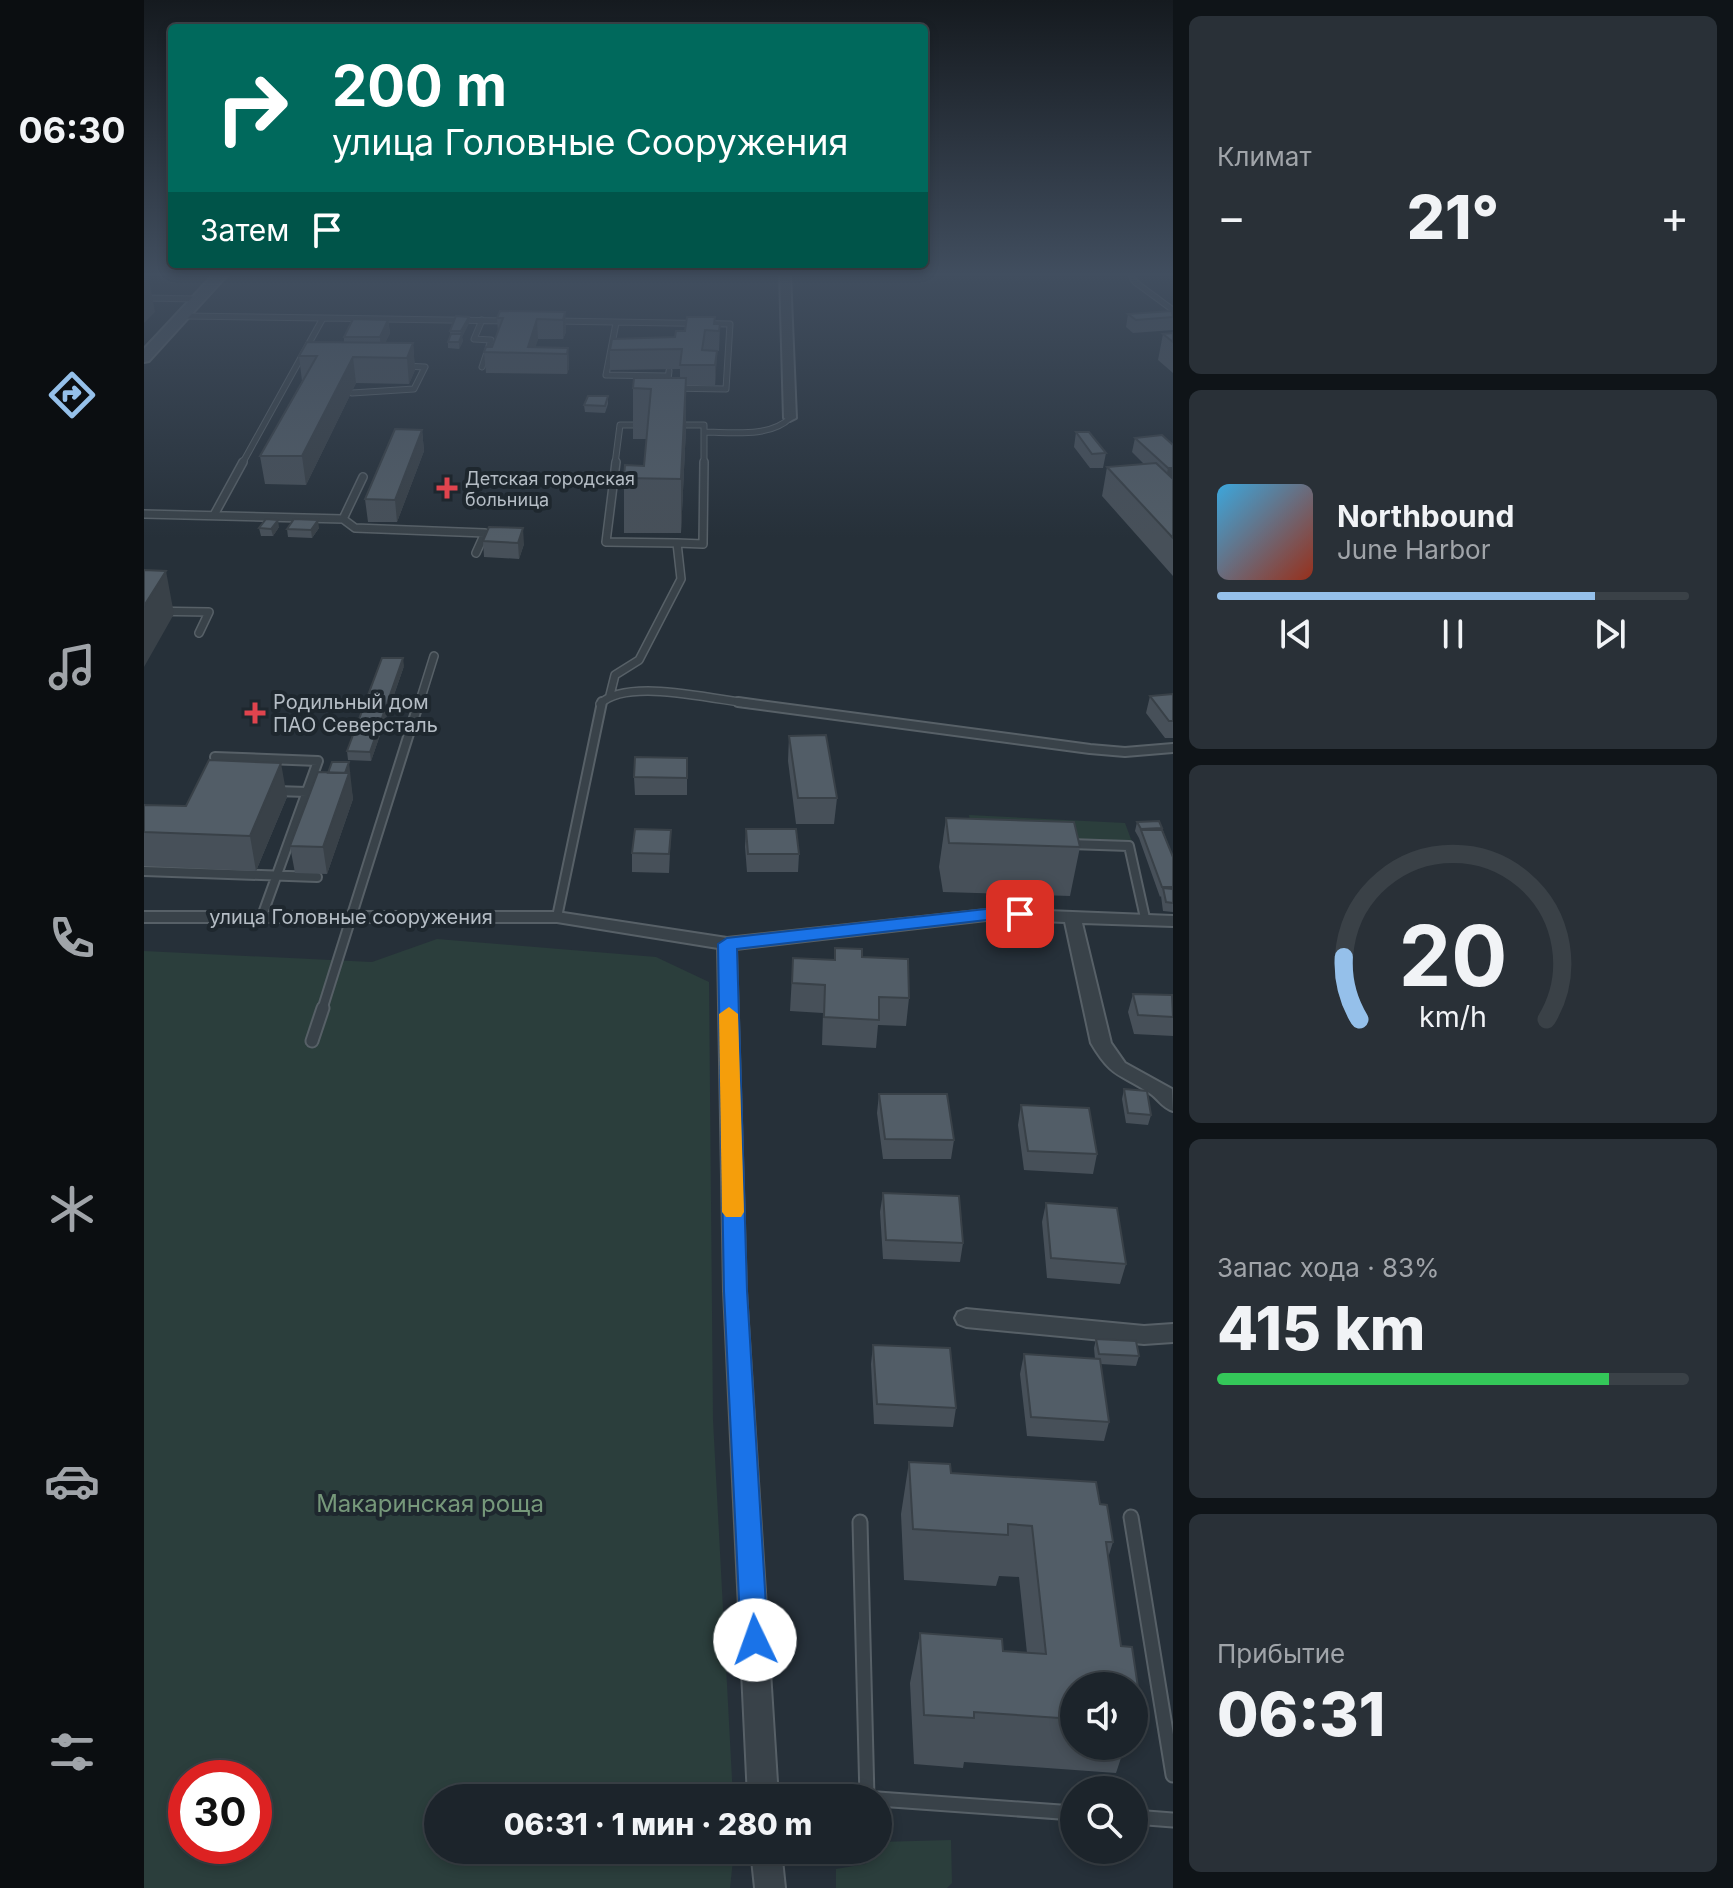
<!DOCTYPE html>
<html lang="ru">
<head>
<meta charset="utf-8">
<style>
  :root { --surface:#1c242b; --page:#293037; --text:#f1f3f6; --muted:#a0a4a9; --line:#3a4147; --accent:#95c0ea }
  body { margin:0; font-family:Inter,sans-serif; background:var(--page); color:var(--text); height:100vh; display:flex; flex-direction:column; font-size:30px; white-space:nowrap }
  * { box-sizing:border-box; margin:0 }
  p { font-size:26px; color:var(--muted) }
  .icon { flex:none; width:44px; height:44px; fill:none; stroke:currentColor; stroke-width:2; stroke-linecap:round; stroke-linejoin:round }
  .map { position:relative; flex:1; overflow:hidden }
  .drawer { display:flex; flex-direction:column; gap:16px; padding:16px; background:#0f1418; width:560px }
  .drawer>* { flex:none }
  .hud { position:absolute; left:24px; top:24px; width:760px; height:244px; border-radius:8px; box-shadow:0 4px 12px #0003,0 0 0 2px var(--line); background:#00695c; color:#fff; overflow:hidden }
  .controls { position:absolute; left:916px; top:1672px; display:grid; gap:16px }
  .controls a { display:grid; place-items:center; width:88px; height:88px; border-radius:50%; background:var(--surface); box-shadow:0 4px 12px #0003,0 0 0 2px var(--line); font-size:40px }
  .speed { position:absolute; left:24px; top:1760px; display:flex; gap:16px; font-size:40px; font-weight:700; text-align:center }
  .speed>* { display:grid; place-content:center; width:104px; height:104px; border-radius:50%; background:var(--surface); box-shadow:0 4px 12px #0003,0 0 0 2px var(--line); line-height:1 }
  .speed .limit { border:12px solid #d22; background:#fff; color:#111 }
  .pin { position:absolute; display:grid; place-items:center; width:68px; height:68px; color:#fff; margin:-34px; border-radius:16px; box-shadow:0 4px 12px #0006 }
  .me { position:absolute; width:88px; margin:-44px; rotate:357deg; stroke-linejoin:round; filter:drop-shadow(0 0 6px #0008) }
  .turn { display:flex; align-items:center; gap:28px; height:168px; padding:0 32px; font-size:36px }
  .turn .icon { width:104px; height:104px; stroke-width:2.5 }
  .turn b { display:block; font-size:56px; line-height:68px }
  .then { display:flex; align-items:center; height:76px; padding:0 32px; background:#0003; gap:16px; font-size:30px }
  .big { font-size:60px; font-weight:800; line-height:1.1 }
  .drawer .card { flex:1; display:flex; flex-direction:column; justify-content:center; gap:12px; min-width:0; padding:0 28px; border-radius:12px; background:var(--page) }
  .drawer .dial { align-items:center; gap:0 }
  .dial svg { height:208px; overflow:visible; fill:none; stroke:var(--line); stroke-width:7; stroke-linecap:round; text-anchor:middle }
  .dial text { fill:var(--text); stroke:none }
  .song { display:flex; align-items:center; gap:24px }
  .cover { width:96px; height:96px; border-radius:12px; background:linear-gradient(135deg,hsl(200 70% 55%),hsl(10 70% 35%)) }
  .played { height:8px; border-radius:4px; background:linear-gradient(90deg,var(--accent) 80%,var(--line) 80%) }
  .keys { display:flex; justify-content:space-around; direction:ltr }
  .heat { display:flex; justify-content:space-between; align-items:center; font-size:44px; direction:ltr }
  .charge { height:12px; border-radius:6px; background:linear-gradient(90deg,#34c759 83%,var(--line) 0) }
  .trip { position:absolute; left:280px; top:1784px; width:468px; height:80px; border-radius:40px; background:var(--surface); box-shadow:0 4px 12px #0003,0 0 0 2px var(--line); font-weight:800; line-height:80px; text-align:center }
  main { display:flex; flex:1; min-height:0 }
  .tab-bar { display:flex; flex-direction:column; width:144px; justify-content:space-around; align-items:center; background:#0b0e11; color:var(--muted) }
  .tab-bar .icon { width:56px; height:56px }
  .tab-bar .current { color:var(--accent) }
  .tab-bar b { font-size:36px; color:var(--text) }
  .map>svg:first-child { display:block }
  .green { fill:#2b3e3c; fill-rule:evenodd }
  .lines { fill:none; stroke-linecap:round; stroke-linejoin:round }
  .service-far4-casing { stroke:#576067; stroke-width:7 }
  .service-far3-casing { stroke:#576067; stroke-width:10 }
  .service-far2-casing { stroke:#576067; stroke-width:12 }
  .service-far1-casing { stroke:#576067; stroke-width:15 }
  .service-casing { stroke:#576067; stroke-width:17 }
  .minor-casing { stroke:#576067; stroke-width:4 }
  .secondary-casing { stroke:#576067; stroke-width:4 }
  .service-far4 { stroke:#394249; stroke-width:5 }
  .service-far3 { stroke:#394249; stroke-width:7 }
  .service-far2 { stroke:#394249; stroke-width:8 }
  .service-far1 { stroke:#394249; stroke-width:11 }
  .service { stroke:#394249; stroke-width:13 }
  .minor { fill:#394249; fill-rule:evenodd }
  .secondary { fill:#48525c; fill-rule:evenodd }
  .wall { fill:#475059 }
  .shaded-wall { fill:#394148 }
  .building { fill:#525d67; stroke:#394148; stroke-width:2 }
  .route { fill:#1a73e8; stroke:#114b97; stroke-width:2 }
  .slow { fill:#f59e0b }
  .health-dot { fill:#e0444e; stroke:#1e272e; stroke-width:3 }
  .labels { text-anchor:middle; dominant-baseline:central; stroke-width:8; stroke-linejoin:round; paint-order:stroke }
  .far-poi-label { font-size:18px; fill:#b5bdc5; stroke:#1e272e; text-anchor:start }
  .poi-label { font-size:20px; fill:#b5bdc5; stroke:#1e272e; text-anchor:start }
  .street-label { font-size:20px; fill:#b5bdc5; stroke:#1e272e }
  .near-park-label { font-size:24px; fill:#76987a; stroke:#1e272e }
</style>
</head>
<body>
<main>
<nav class="tab-bar">
<b>06:30</b>
<svg class="icon current" aria-label="directions" viewBox="0 0 24 24"><path d="M12 3l9 9-9 9-9-9zM9 14v-3h6M13 9l2 2-2 2"/></svg>
<svg class="icon" aria-label="music" viewBox="0 0 24 24"><path d="M9 18V5l10-2v13"/><circle cx="6" cy="18" r="3"/><circle cx="16" cy="16" r="3"/></svg>
<svg class="icon" aria-label="phone" viewBox="0 0 24 24"><path d="M5 4h4l2 5-3 2q2 4 5 5l2-3 5 2v4C11 20 4 13 5 4z"/></svg>
<svg class="icon" aria-label="climate" viewBox="0 0 24 24"><path d="M12 3v18M4 7l16 10M4 17L20 7"/></svg>
<svg class="icon" aria-label="car" viewBox="0 0 24 24"><path d="M5 17H2v-5l4-1 3-4h7l3 4 3 1v5h-3M9 17h6M6 11h13"/><circle cx="7" cy="17" r="2"/><circle cx="17" cy="17" r="2"/></svg>
<svg class="icon" aria-label="filters" viewBox="0 0 24 24"><path d="M4 7h16M4 17h16"/><circle cx="9" cy="7" r="2"/><circle cx="15" cy="17" r="2"/></svg>
</nav>
<div class="map">
<svg width="1029" height="1888" viewBox="0 0 1029 1888">
  <rect width="100%" height="100%" fill="#263039"/>
  <path class="green" d="M 825,815 L 981,823 L 988,842 L 828,835 Z
    M 293,939 L 512,957 L 565,982 L 569,1420 L 589,1798 L 294,1798 L 294,1850 L 590,1850 L 586,1888 L 0,1888 L 0,951 L 228,962 ZM 42,1778 L 110,1778 L 110,1846 L 42,1846 Z
    M 807,1840 L 808,1883 L 803,1888 L 692,1888 L 692,1869 L 722,1864 L 727,1850 L 734,1850 L 734,1842 Z"/>
  <g class="lines">
    <defs>
      <path id="service-far4" d="M 986,274 L 991,282 L 1029,310
        M 0,298 L 54,299
        M 40,316 L 179,318 L 98,464
        M 179,318 L 364,321
        M 338,320 L 330,339 L 347,340 L 338,367
        M 411,321 L 586,324 L 582,389 L 523,388 L 525,371
        M 472,323 L 462,375 L 524,376
        M 208,393 L 270,389 L 281,367 L 261,366
        M 530,425 L 560,425 L 560,432
        M 471,464 L 476,425 L 499,425
        M 560,464 L 560,432 C 586,432 626,438 646,418"/>
      <path id="service-far3" d="M 472,462 L 462,542 L 533,543
        M 0,514 L 199,519 L 211,528 L 341,533 L 332,553
        M 70,515 L 99,462
        M 199,519 L 219,477
        M 0,611 L 65,612 L 55,633
        M 466,695 L 471,675 L 495,660 L 537,579 L 533,543 L 559,544 L 560,462
        M 275,704 L 290,656
        M 456,704 C 483,677 572,700 609,704"/>
      <path id="service-far2" d="M 594,702 L 946,749 L 981,752 L 1029,748
        M 71,757 L 174,761 L 118,916
        M 132,791 L 163,792
        M 926,844 L 985,846 L 1001,918
        M 0,871 L 173,877
        M 413,917 L 458,702
        M 178,1010 L 275,702"/>
      <path id="service-far1" d="M 168,1041 L 179,1008"/>
      <path id="service" d="M 987,1517 L 1029,1775
        M 716,1522 L 723,1798
        M 734,1799 L 930,1813
        M 990,1817 L 1029,1820"/>
      <path id="minor" d="M 636,274 L 646,274 L 652,418 L 646,421 L 640,418 Z
        M 851,909 L 1029,916 L 1029,926 L 938,923 L 967,1043 L 981,1063 L 1028,1089 L 1029,1111 C 1018,1108 1014,1098 1004,1092 C 974,1073 967,1077 947,1043 L 921,922 L 851,919 L 592,949 L 602,1291 L 634,1798 L 604,1798 L 580,1291 L 574,948 L 413,922 L 0,922 L 0,912 L 413,912 L 583,938 Z
        M 822,1309 L 1000,1326 L 1029,1324 L 1029,1342 L 1000,1344 L 822,1327 L 814,1324 L 811,1318 L 814,1312 Z
        M 607,1850 L 637,1850 L 641,1888 L 611,1888 Z"/>
      <path id="secondary" d="M 70,274 L 84,274 L 5,361 L 0,362 L 0,349 Z"/>
    </defs>
    <use href="#service-far4" class="service-far4-casing"/>
    <use href="#service-far3" class="service-far3-casing"/>
    <use href="#service-far2" class="service-far2-casing"/>
    <use href="#service-far1" class="service-far1-casing"/>
    <use href="#service" class="service-casing"/>
    <use href="#minor" class="minor-casing"/>
    <use href="#secondary" class="secondary-casing"/>
    <use href="#service-far4" class="service-far4"/>
    <use href="#service-far3" class="service-far3"/>
    <use href="#service-far2" class="service-far2"/>
    <use href="#service-far1" class="service-far1"/>
    <use href="#service" class="service"/>
    <use href="#minor" class="minor"/>
    <use href="#secondary" class="secondary"/>
  </g>
  <path class="wall" d="M 421,312 L 422,332 L 419,339 L 394,339 L 391,347 L 424,348 L 425,368 L 423,374 L 342,373 L 340,352 L 348,347 L 354,332 L 353,318 Z
    M 1029,312 L 1029,330 L 989,333 L 982,327 L 984,314 Z
    M 325,317 L 325,323 L 318,337 L 319,341 L 315,349 L 304,348 L 304,342 L 306,337 L 306,331 Z
    M 244,320 L 246,333 L 241,343 L 269,343 L 271,370 L 265,384 L 212,383 L 162,485 L 121,484 L 116,456 L 158,381 L 155,356 L 200,342 L 200,337 Z
    M 571,324 L 576,324 L 575,351 L 560,350 L 573,351 L 571,386 L 542,385 L 542,428 L 537,533 L 480,533 L 480,478 L 500,466 L 503,439 L 489,439 L 489,388 L 536,378 L 536,369 L 466,370 L 466,350 L 531,337 L 541,331 Z
    M 1029,333 L 1029,373 L 1014,360 L 1019,334 Z
    M 464,396 L 464,404 L 461,413 L 441,412 L 440,405 Z
    M 278,430 L 280,451 L 253,522 L 224,522 L 221,499 Z
    M 932,432 L 962,453 L 959,468 L 946,468 L 930,447 Z
    M 991,438 L 1029,445 L 1029,576 L 958,496 L 963,467 L 1000,464 L 988,452 Z
    M 135,527 L 129,536 L 117,536 L 115,528 Z
    M 345,527 L 380,544 L 375,559 L 340,557 L 339,541 Z
    M 175,528 L 168,538 L 144,537 L 143,529 Z
    M 260,666 L 227,761 L 204,760 L 203,751 Z
    M 1029,694 L 1029,738 L 1021,738 L 1002,713 L 1006,696 Z
    M 645,736 L 693,798 L 690,824 L 652,824 L 644,761 Z
    M 543,758 L 543,795 L 491,795 L 490,777 Z
    M 206,771 L 205,774 L 209,799 L 183,874 L 151,873 L 146,846 L 184,773 Z
    M 143,797 L 112,871 L 0,866 L 0,805 L 42,806 Z
    M 802,818 L 936,847 L 926,896 L 799,892 L 795,867 Z
    M 993,822 L 1018,828 L 1029,857 L 1029,912 L 1019,911 L 1017,896 L 1016,897 L 995,838 L 991,831 Z
    M 602,829 L 655,854 L 654,872 L 603,872 L 601,847 Z
    M 527,830 L 525,873 L 488,872 L 488,853 Z
    M 691,948 L 718,957 L 765,998 L 762,1026 L 734,1025 L 732,1048 L 678,1045 L 679,1013 L 646,1011 L 649,958 L 690,960 Z
    M 989,994 L 1029,998 L 1029,1036 L 990,1034 L 984,1012 Z
    M 980,1089 L 1007,1115 L 1004,1125 L 982,1123 L 978,1099 Z
    M 735,1094 L 810,1140 L 807,1159 L 739,1159 L 733,1113 Z
    M 877,1105 L 953,1154 L 949,1174 L 880,1170 L 874,1125 Z
    M 739,1193 L 819,1243 L 816,1262 L 739,1259 L 736,1212 Z
    M 902,1203 L 982,1264 L 976,1284 L 903,1278 L 898,1222 Z
    M 952,1339 L 995,1356 L 992,1366 L 956,1364 L 965,1422 L 960,1441 L 883,1436 L 876,1374 L 880,1354 L 951,1359 L 950,1348 Z
    M 729,1345 L 812,1408 L 809,1427 L 730,1424 L 727,1364 Z
    M 765,1462 L 807,1473 L 956,1504 L 969,1542 L 964,1558 L 977,1646 L 995,1694 L 990,1709 L 990,1686 L 930,1686 L 930,1746 L 981,1746 L 972,1773 L 820,1762 L 819,1768 L 770,1764 L 766,1683 L 776,1633 L 859,1651 L 883,1653 L 875,1577 L 855,1576 L 852,1586 L 760,1580 L 757,1514 Z"/>
  <path class="shaded-wall" d="M 0,274 L 4,274 L 11,312 L 0,323 Z
    M 421,312 L 422,332 L 419,339 L 419,320 Z
    M 325,317 L 325,323 L 318,337 L 319,341 L 315,349 L 315,342 L 318,336 L 317,331 Z
    M 393,319 L 394,339 L 390,353 L 384,347 Z
    M 244,320 L 246,333 L 237,351 L 236,337 Z
    M 269,343 L 271,370 L 265,384 L 263,358 Z
    M 424,348 L 425,368 L 423,374 L 423,354 Z
    M 573,351 L 572,371 L 571,386 L 571,365 Z
    M 209,357 L 212,383 L 162,485 L 158,456 Z
    M 542,378 L 542,428 L 537,533 L 537,479 Z
    M 278,430 L 280,451 L 253,522 L 251,500 Z
    M 1024,468 L 1029,468 L 1029,482 L 1021,483 Z
    M 134,520 L 135,527 L 129,536 L 127,529 Z
    M 174,520 L 175,528 L 168,538 L 167,530 Z
    M 379,528 L 380,544 L 375,559 L 374,543 Z
    M 22,571 L 30,614 L 0,667 L 0,606 Z
    M 259,658 L 260,666 L 227,761 L 226,752 Z
    M 205,762 L 209,799 L 183,874 L 179,847 Z
    M 137,763 L 143,797 L 112,871 L 106,836 Z"/>
  <path class="building" d="M 356,311 L 421,312 L 419,320 L 393,319 L 384,347 L 424,348 L 423,354 L 340,352 L 342,347 L 348,347 L 359,318 L 353,318 Z
    M 1028,311 L 1029,317 L 992,320 L 984,314 Z
    M 312,316 L 325,317 L 317,331 L 306,331 Z
    M 543,317 L 571,317 L 570,324 L 576,324 L 575,331 L 561,330 L 558,350 L 573,351 L 571,365 L 536,365 L 538,349 L 466,350 L 468,339 L 531,337 L 532,331 L 541,331 Z
    M 209,319 L 244,320 L 236,337 L 200,337 Z
    M 1029,333 L 1029,342 L 1019,334 Z
    M 307,334 L 318,334 L 315,342 L 304,342 Z
    M 163,342 L 269,343 L 263,358 L 209,357 L 158,456 L 116,456 L 173,356 L 155,356 Z
    M 490,378 L 542,378 L 537,479 L 480,478 L 481,465 L 500,466 L 507,389 L 489,388 Z
    M 444,396 L 464,396 L 461,406 L 440,405 Z
    M 251,429 L 278,430 L 251,500 L 221,499 Z
    M 932,432 L 945,432 L 962,453 L 948,454 Z
    M 1018,435 L 1029,445 L 1029,468 L 1024,468 L 991,438 Z
    M 1012,463 L 1029,479 L 1029,538 L 963,467 Z
    M 122,519 L 134,520 L 127,529 L 115,528 Z
    M 150,519 L 174,520 L 167,530 L 143,529 Z
    M 345,527 L 379,528 L 374,543 L 339,541 Z
    M 0,570 L 22,571 L 0,606 Z
    M 238,658 L 259,658 L 226,752 L 203,751 Z
    M 1029,694 L 1029,721 L 1025,721 L 1006,696 Z
    M 682,735 L 693,798 L 654,798 L 645,736 Z
    M 491,757 L 543,758 L 543,778 L 490,777 Z
    M 65,760 L 137,763 L 106,836 L 0,832 L 0,805 L 42,806 Z
    M 188,762 L 205,762 L 201,773 L 184,773 Z
    M 174,772 L 205,773 L 179,847 L 146,846 Z
    M 802,818 L 930,822 L 936,847 L 805,843 Z
    M 1015,821 L 1018,828 L 997,829 L 993,822 Z
    M 491,829 L 527,830 L 525,854 L 488,853 Z
    M 602,829 L 652,829 L 655,854 L 604,854 Z
    M 997,830 L 1018,830 L 1029,857 L 1029,887 L 1018,887 Z
    M 1019,888 L 1029,889 L 1029,903 L 1022,902 Z
    M 691,948 L 718,949 L 718,957 L 764,959 L 765,998 L 735,997 L 735,1020 L 680,1017 L 681,985 L 648,983 L 649,958 L 691,960 Z
    M 989,994 L 1028,995 L 1029,1017 L 994,1015 Z
    M 980,1089 L 1003,1091 L 1007,1115 L 984,1113 Z
    M 735,1094 L 803,1094 L 810,1140 L 741,1139 Z
    M 877,1105 L 945,1108 L 953,1154 L 884,1151 Z
    M 739,1193 L 815,1196 L 819,1243 L 742,1240 Z
    M 902,1203 L 973,1208 L 982,1264 L 907,1258 Z
    M 952,1339 L 992,1341 L 995,1356 L 955,1354 Z
    M 729,1345 L 806,1348 L 812,1408 L 733,1404 Z
    M 880,1354 L 956,1359 L 965,1422 L 887,1417 Z
    M 765,1462 L 806,1464 L 807,1473 L 952,1482 L 956,1504 L 963,1505 L 969,1542 L 962,1542 L 977,1646 L 988,1647 L 995,1694 L 990,1694 L 990,1686 L 930,1686 L 930,1719 L 830,1712 L 830,1718 L 780,1715 L 776,1633 L 858,1639 L 859,1651 L 902,1654 L 888,1526 L 864,1524 L 864,1535 L 769,1529 Z"/>
  <linearGradient id="sky" x2="0" y2="1"><stop stop-color="#151a1f"/><stop offset="0.51" stop-color="#414e5f"/><stop offset="1" stop-color="#414e5f" stop-opacity="0"/></linearGradient>
  <rect width="1029" height="538" fill="url(#sky)"/>
  <path class="route" d="M 851,908 L 876,909 L 885,914 L 876,920 L 851,919 L 593,949 L 603,1291 L 624,1640 L 620,1649 L 611,1653 L 601,1649 L 597,1640 L 580,1291 L 574,944 L 583,938 Z"/>
  <path class="slow" d="M 585,1007 L 594,1014 L 600,1212 L 597,1217 L 582,1217 L 578,1212 L 575,1014 Z"/>
  <g class="health-dot">
    <path d="M299 476h8v8h8v8h-8v8h-8v-8h-8v-8h8z"/>
    <path d="M107 701h8v8h8v8h-8v8h-8v-8h-8v-8h8z"/>
  </g>
  <g class="labels">
    <g class="far-poi-label">
      <text x="321" y="478">Детская городская<tspan x="321" dy="21">больница</tspan></text>
    </g>
    <g class="poi-label">
      <text x="129" y="702">Родильный дом<tspan x="129" dy="23">ПАО Северсталь</tspan></text>
    </g>
    <g class="street-label">
      <text x="207" y="917">улица Головные сооружения</text>
    </g>
    <g class="near-park-label">
      <text x="286" y="1503">Макаринская роща</text>
    </g>
  </g>
</svg>
<div class="controls">
<a><svg class="icon" aria-label="sound" viewBox="0 0 24 24"><path d="M4 9h4l5-4v14l-5-4H4zM17 9q2 3 0 6"/></svg></a>
<a><svg class="icon" aria-label="search" viewBox="0 0 24 24"><circle cx="10" cy="10" r="6"/><path d="M15 15l6 6"/></svg></a>
</div>
<div class="speed"><div class="limit">30</div></div>
<div class="pin" style="left:876px;top:914px;background:#d93025"><svg class="icon" aria-label="arrive" viewBox="0 0 24 24"><path d="M6 21V4h12l-3 4 3 4H6"/></svg></div>
<svg class="me" style="left:611px;top:1640px" viewBox="-20 -20 40 40"><circle r="19" fill="#fff"/><path d="M0-13L10 11 0 6-10 11z" fill="#1a73e8"/></svg>
<div class="trip">06:31 · 1 мин · 280 m</div>
<div class="hud">
<div class="turn"><svg class="icon" aria-label="right" viewBox="0 0 24 24"><path d="M7 20v-9h11M14 6l5 5-5 5"/></svg><div><b>200 m</b>улица Головные Сооружения</div></div>
<div class="then">Затем<svg class="icon" aria-label="arrive" viewBox="0 0 24 24"><path d="M6 21V4h12l-3 4 3 4H6"/></svg></div>
</div>
</div>
<section class="drawer">
<div class="card"><p>Климат</p>
<div class="heat"><a>−</a><b class="big">21°</b><a>+</a></div>
</div>
<div class="card">
<div class="song"><i class="cover"></i><div><b>Northbound</b><p>June Harbor</p></div></div>
<div class="played"></div>
<div class="keys"><svg class="icon" aria-label="previous" viewBox="0 0 24 24"><path d="M18 5L8 12l10 7zM5 5v14"/></svg><svg class="icon" aria-label="pause" viewBox="0 0 24 24"><path d="M8 5v14M16 5v14"/></svg><svg class="icon" aria-label="next" viewBox="0 0 24 24"><path d="M6 5l10 7-10 7zM19 5v14"/></svg></div>
</div>
<div class="card dial"><svg viewBox="0 0 100 80">
<path d="M14 69A42 42 0 1 1 86 69"/>
<path d="M14 69A42 42 0 0 1 8 45" stroke="#95c0ea"/>
<text x="50" y="56" font-size="32" font-weight="700">20</text>
<text x="50" y="72" font-size="11">km/h</text>
</svg></div>
<div class="card"><p>Запас хода · 83%</p><b class="big">415 km</b><div class="charge"></div></div>
<div class="card"><p>Прибытие</p><b class="big">06:31</b></div>
</section>
</main>
</body>
</html>
